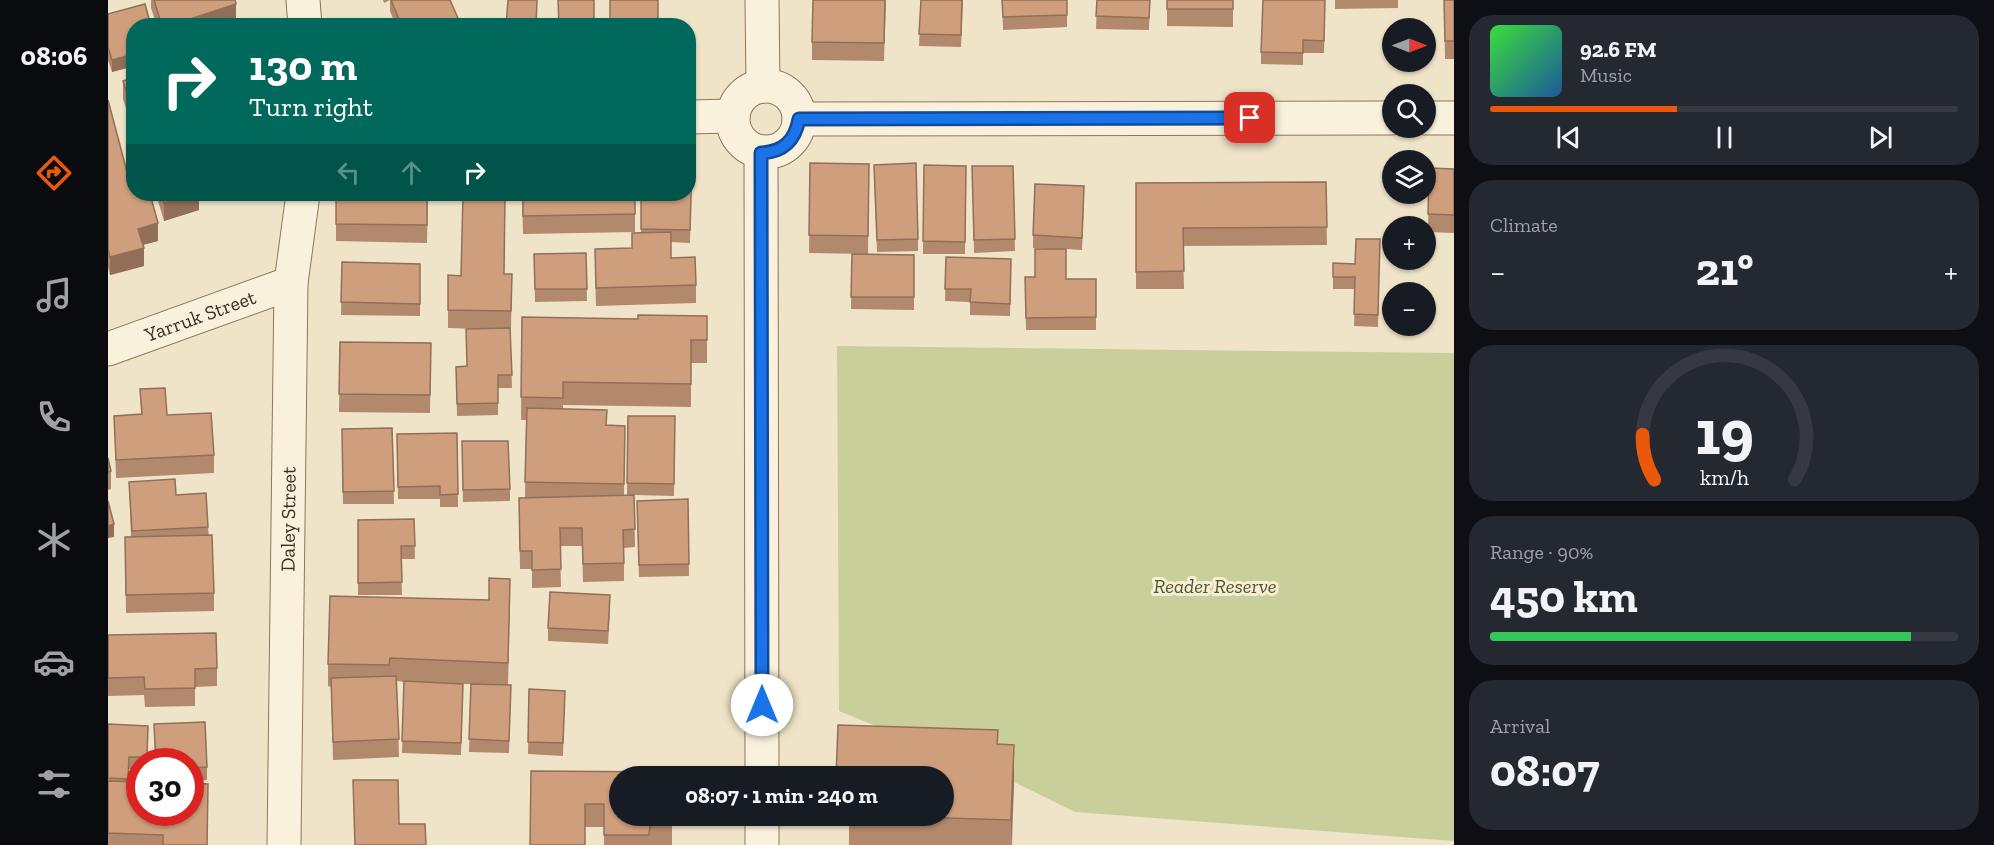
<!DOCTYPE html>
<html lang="en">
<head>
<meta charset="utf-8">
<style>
  :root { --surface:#171b24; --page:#242831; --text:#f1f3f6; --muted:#9ea1a6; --line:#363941; --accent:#ea580c }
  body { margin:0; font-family:"Zilla Slab",serif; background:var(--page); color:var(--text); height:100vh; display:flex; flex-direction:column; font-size:22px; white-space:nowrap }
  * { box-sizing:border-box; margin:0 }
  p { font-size:20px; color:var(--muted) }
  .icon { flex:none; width:33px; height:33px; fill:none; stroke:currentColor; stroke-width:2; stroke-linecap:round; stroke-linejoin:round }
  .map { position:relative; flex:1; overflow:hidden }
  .sheet { display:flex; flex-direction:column; gap:15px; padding:15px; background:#0d0f14; width:540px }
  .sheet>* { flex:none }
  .guide { position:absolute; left:18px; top:18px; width:570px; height:183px; border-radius:24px; box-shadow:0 2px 4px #0004; background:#00695c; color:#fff; overflow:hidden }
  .needle { width:39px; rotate:90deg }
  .fabs { position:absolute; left:1274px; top:18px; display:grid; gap:12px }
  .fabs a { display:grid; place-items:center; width:54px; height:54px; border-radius:50%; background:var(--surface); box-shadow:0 2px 4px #0004; font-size:30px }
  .speed { position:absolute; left:18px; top:748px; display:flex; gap:12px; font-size:30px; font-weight:700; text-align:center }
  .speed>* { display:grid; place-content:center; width:78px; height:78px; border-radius:50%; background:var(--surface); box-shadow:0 2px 4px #0004; line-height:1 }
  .speed .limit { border:9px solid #d22; background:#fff; color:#111 }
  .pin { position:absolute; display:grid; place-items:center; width:51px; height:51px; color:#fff; margin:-26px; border-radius:12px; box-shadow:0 3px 9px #0006 }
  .me { position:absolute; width:66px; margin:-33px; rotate:0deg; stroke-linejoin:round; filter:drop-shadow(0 0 4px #0008) }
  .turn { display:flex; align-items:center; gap:21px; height:126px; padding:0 24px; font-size:27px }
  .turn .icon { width:78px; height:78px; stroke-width:2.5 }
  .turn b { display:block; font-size:42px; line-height:51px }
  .lanes { display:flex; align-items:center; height:57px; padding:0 24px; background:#0003; justify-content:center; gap:30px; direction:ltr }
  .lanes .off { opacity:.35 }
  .big { font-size:45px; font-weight:800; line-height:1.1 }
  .sheet .card { flex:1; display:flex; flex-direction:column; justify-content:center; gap:9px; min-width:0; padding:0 21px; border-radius:24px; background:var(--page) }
  .sheet .dial { align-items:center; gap:0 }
  .dial svg { height:156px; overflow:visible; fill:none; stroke:var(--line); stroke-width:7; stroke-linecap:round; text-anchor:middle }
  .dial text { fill:var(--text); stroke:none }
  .song { display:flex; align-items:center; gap:18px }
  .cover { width:72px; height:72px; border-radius:9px; background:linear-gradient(135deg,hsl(120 70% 55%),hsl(210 70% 35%)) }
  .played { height:6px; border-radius:3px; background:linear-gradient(90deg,var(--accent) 40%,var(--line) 40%) }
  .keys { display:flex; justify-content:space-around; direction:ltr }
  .heat { display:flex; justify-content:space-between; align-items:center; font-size:33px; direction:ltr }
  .charge { height:9px; border-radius:4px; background:linear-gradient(90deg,#34c759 90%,var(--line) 0) }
  .trip { position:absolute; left:501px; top:766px; width:345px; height:60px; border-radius:30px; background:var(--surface); box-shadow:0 2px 4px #0004; font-weight:800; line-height:60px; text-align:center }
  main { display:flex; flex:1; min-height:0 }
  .tabs { display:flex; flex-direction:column; width:108px; justify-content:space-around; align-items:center; background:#090b0e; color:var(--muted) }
  .tabs .icon { width:42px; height:42px }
  .tabs .current { color:var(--accent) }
  .tabs b { font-size:27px; color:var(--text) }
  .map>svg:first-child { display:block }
  .green { fill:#c9cf9b }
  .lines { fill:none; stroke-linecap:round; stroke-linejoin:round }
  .minor-casing { stroke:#8d765c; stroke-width:35 }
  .minor { stroke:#faf1dc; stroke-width:33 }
  .wall { fill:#b2896c }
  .shaded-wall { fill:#916f58 }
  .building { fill:#cf9f7d; stroke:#916f58; stroke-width:1.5 }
  .route-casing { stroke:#114b97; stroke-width:15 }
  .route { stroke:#1a73e8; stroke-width:10 }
  .labels { text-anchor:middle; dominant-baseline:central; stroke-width:6; stroke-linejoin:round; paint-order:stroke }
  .street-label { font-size:20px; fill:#3d2e20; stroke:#f7eed8 }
  .park-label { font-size:20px; font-style:italic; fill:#4d5a26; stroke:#f7eed8 }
</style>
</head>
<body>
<main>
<nav class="tabs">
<b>08:06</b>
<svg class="icon current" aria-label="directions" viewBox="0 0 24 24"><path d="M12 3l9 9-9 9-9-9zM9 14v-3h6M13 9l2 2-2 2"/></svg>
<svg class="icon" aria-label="music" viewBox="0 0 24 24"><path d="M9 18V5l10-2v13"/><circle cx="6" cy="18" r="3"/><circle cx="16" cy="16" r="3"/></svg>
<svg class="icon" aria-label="phone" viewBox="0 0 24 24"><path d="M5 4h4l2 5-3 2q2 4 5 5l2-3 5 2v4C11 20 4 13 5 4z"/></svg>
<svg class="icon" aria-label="climate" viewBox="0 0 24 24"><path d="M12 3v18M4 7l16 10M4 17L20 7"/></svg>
<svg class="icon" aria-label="car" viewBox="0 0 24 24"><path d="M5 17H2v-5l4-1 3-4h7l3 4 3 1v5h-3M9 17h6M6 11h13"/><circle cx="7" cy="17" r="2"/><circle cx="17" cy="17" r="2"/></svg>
<svg class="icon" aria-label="filters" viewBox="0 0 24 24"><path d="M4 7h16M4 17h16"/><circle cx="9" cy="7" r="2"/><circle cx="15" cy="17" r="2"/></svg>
</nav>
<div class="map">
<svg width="1346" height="845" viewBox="0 0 1346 845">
  <rect width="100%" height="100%" fill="#f0e4c8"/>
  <path class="green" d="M 729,346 L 1346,353 L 1346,841 L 967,812 L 906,782 L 731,711 Z"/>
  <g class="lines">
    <defs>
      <g id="minor">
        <path d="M 195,0 L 197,26"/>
        <path d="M 654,0 L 655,86"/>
        <circle cx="658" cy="119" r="33"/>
        <path d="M 580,117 L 625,116"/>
        <path d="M 1317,118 L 1346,118"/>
        <path d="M 691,119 L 1284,118"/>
        <path d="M 653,153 L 654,777"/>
        <path id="s1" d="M 0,349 L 183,283"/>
        <path id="s2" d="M 176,845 L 183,283 L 195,194"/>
        <path d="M 654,845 L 654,816"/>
      </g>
    </defs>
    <use href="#minor" class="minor-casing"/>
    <use href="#minor" class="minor"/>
  </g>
  <path class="wall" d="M 43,0 L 127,0 L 128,22 L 118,26 L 49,26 L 43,8 Z
    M 275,0 L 342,0 L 353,26 L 288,26 L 282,11 L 282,0 L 276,3 Z
    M 778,0 L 776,61 L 704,60 L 704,42 Z
    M 813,0 L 855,0 L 853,47 L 811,46 Z
    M 894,0 L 959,0 L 959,27 L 895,30 Z
    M 989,0 L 1042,0 L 1041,30 L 988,29 Z
    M 1059,0 L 1125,0 L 1125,27 L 1059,26 Z
    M 1217,0 L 1216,53 L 1195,53 L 1195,65 L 1153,64 L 1153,52 Z
    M 1227,0 L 1290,0 L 1290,8 L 1227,9 Z
    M 1336,0 L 1346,0 L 1346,59 L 1337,59 Z
    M 0,14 L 26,26 L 26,66 L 4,72 L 0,60 Z
    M 26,77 L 26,132 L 15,99 L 15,81 Z
    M 0,100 L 23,187 L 50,241 L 35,245 L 36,266 L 2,275 L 0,267 Z
    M 702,163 L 761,164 L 760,254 L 701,253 Z
    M 584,164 L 582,243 L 563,242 L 563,258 L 588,285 L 588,303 L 488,306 L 487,267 L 524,248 L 524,233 L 533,233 L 533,194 Z
    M 816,165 L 858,166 L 857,254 L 815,254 Z
    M 864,166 L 905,166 L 907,251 L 866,253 Z
    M 1321,168 L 1346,169 L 1346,233 L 1320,232 Z
    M 766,177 L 810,239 L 810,251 L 769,252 Z
    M 1218,182 L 1219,245 L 1075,246 L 1076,289 L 1028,289 L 1028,183 Z
    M 48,194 L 91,194 L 91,210 L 56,221 Z
    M 228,194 L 320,194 L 319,243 L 228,241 Z
    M 414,194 L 527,214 L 527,232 L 415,234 Z
    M 976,199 L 974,250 L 958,249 L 958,279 L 988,279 L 988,330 L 918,330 L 917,277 L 927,277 L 941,249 L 925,248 L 925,235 Z
    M 1272,239 L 1270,327 L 1246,326 L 1247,289 L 1225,289 L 1225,263 L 1247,264 Z
    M 478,253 L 479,301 L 427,302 L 426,254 Z
    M 744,254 L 806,255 L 806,310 L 743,309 Z
    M 838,257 L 903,259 L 902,316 L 862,315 L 862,302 L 837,301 Z
    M 234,262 L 312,264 L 312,316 L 233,315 Z
    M 396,274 L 404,274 L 403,329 L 402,329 L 404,388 L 390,388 L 390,415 L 349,416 L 348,367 L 359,366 L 358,329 L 373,329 L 340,328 L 340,275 Z
    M 599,316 L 599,363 L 583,363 L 583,407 L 455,405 L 455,409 L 499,425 L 517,426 L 516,495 L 519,495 L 520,416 L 567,416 L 566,496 L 526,495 L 527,547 L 516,548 L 516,581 L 475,582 L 474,546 L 452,546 L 453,587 L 424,588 L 424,569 L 412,569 L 411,498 L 417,498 L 418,420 L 413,420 L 414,317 L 530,319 Z
    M 232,342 L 323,343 L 322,413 L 231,412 Z
    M 32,389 L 59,415 L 106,455 L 106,473 L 8,478 L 6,416 L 33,414 Z
    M 284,428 L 286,504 L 235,504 L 234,429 Z
    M 349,433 L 350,507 L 332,507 L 332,499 L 290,499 L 289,434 Z
    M 354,441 L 402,489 L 402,501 L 355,502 Z
    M 0,458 L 3,471 L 3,489 L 0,490 Z
    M 21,482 L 68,495 L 100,527 L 106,593 L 106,611 L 18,613 L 17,537 L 23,537 Z
    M 580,499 L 581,576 L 531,577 L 529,501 Z
    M 306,519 L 307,559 L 293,559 L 294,595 L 250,595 L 250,520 Z
    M 402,601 L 400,685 L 403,685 L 401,753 L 361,752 L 363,684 L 355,684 L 353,755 L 294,753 L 296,682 L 289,681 L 291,757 L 225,760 L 223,687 L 220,686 L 220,664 Z
    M 502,608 L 500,644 L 440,641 L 440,628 Z
    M 0,635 L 109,668 L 109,686 L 87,687 L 87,706 L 37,707 L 36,695 L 0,696 Z
    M 421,689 L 457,691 L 455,756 L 420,754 Z
    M 0,724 L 40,739 L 39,762 L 32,762 L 32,770 L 21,769 L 21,781 L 100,802 L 99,845 L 0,845 Z
    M 46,724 L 99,767 L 99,780 L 82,781 L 82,762 L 47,762 Z
    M 890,744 L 906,782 L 904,845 L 741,845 L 741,820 L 728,819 L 728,816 L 836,816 Z
    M 423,771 L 564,816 L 564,845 L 496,845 L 496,827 L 477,827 Z"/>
  <path class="shaded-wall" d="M 128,4 L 128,22 L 118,26 L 61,26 Z
    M 26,54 L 26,66 L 4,72 L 4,60 Z
    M 87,194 L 91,194 L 91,210 L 56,221 L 56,203 Z
    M 50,223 L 50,241 L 30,246 L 30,229 Z
    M 36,248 L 36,266 L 2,275 L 2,257 Z
    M 6,524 L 6,537 L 0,538 L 0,526 Z
    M 906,745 L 906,782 L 903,845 L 903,820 Z"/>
  <path class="building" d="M 46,0 L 127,0 L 128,4 L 61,26 L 54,26 Z
    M 283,0 L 342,0 L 353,25 L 294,26 Z
    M 400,0 L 429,0 L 428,26 L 398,26 Z
    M 450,0 L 486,0 L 486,26 L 451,26 Z
    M 502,0 L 550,0 L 550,26 L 502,26 Z
    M 705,0 L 777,0 L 776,43 L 704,42 Z
    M 813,0 L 854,0 L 853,35 L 811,34 Z
    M 894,0 L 959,0 L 959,15 L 895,17 Z
    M 989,0 L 1042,0 L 1041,18 L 988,16 Z
    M 1059,0 L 1125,0 L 1125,9 L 1059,9 Z
    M 1155,0 L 1217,0 L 1216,41 L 1195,40 L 1195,53 L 1153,52 Z
    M 1336,0 L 1346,0 L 1346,41 L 1337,41 Z
    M 37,4 L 43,26 L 26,26 L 26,54 L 4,60 L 0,47 L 0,14 Z
    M 26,77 L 26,114 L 15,81 Z
    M 0,100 L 23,187 L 26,186 L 26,194 L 42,194 L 50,223 L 30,229 L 36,248 L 2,257 L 0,249 Z
    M 702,163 L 761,164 L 760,236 L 701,235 Z
    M 808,163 L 810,239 L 769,240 L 766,165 Z
    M 580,164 L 584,164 L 582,230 L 533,229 L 533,194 L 580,194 Z
    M 816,165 L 858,166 L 857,242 L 815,241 Z
    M 864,166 L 905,166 L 907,239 L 866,240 Z
    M 1321,168 L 1346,169 L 1346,215 L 1320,214 Z
    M 1218,182 L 1219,227 L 1075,228 L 1076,271 L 1028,272 L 1028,183 Z
    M 927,184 L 976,186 L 974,238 L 925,235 Z
    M 53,194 L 87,194 L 56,203 Z
    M 228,194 L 319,194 L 319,225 L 228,224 Z
    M 355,194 L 397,194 L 396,274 L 404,274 L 403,311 L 340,310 L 340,275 L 353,276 Z
    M 415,194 L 527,194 L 527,214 L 415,216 Z
    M 563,232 L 563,258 L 587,257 L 588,285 L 488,288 L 487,249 L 524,248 L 524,233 Z
    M 1248,239 L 1272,239 L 1270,315 L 1246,314 L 1247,277 L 1225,277 L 1225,263 L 1247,264 Z
    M 927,249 L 958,249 L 958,279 L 988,279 L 988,317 L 918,318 L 917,277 L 927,277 Z
    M 478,253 L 479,289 L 427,289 L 426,254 Z
    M 744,254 L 806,255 L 806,297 L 743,297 Z
    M 838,257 L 903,259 L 902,304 L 862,302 L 863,289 L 837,289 Z
    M 234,262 L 312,264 L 312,304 L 233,302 Z
    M 530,315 L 599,316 L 599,340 L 583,340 L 583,384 L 455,382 L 455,398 L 413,397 L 414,317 L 530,319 Z
    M 402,328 L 404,375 L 390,375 L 390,403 L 349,404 L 348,367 L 359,366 L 358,329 Z
    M 232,342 L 323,343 L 322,395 L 231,394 Z
    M 57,388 L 59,415 L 103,413 L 106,455 L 8,460 L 6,416 L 34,414 L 32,389 Z
    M 419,408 L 499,410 L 498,425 L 517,426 L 516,484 L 417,482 Z
    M 520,416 L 567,416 L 566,484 L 519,483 Z
    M 284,428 L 286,491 L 235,492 L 234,429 Z
    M 349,433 L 350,494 L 332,495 L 332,486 L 290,487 L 289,434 Z
    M 354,441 L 400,441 L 402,489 L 355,490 Z
    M 0,458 L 3,471 L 0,472 Z
    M 67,479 L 68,495 L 98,493 L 100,527 L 24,531 L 21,482 Z
    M 526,495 L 527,529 L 515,530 L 516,563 L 475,564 L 474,528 L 452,528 L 453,569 L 424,570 L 424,551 L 412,551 L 411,498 Z
    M 580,499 L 581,564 L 531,565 L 529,501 Z
    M 0,501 L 6,524 L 0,526 Z
    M 306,519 L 307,546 L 293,546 L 294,582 L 250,583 L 250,520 Z
    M 104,535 L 106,593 L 18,595 L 17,537 Z
    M 381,578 L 402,579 L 400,663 L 282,658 L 281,665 L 220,664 L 222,596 L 381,600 Z
    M 442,592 L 502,595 L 500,631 L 440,628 Z
    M 108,633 L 109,668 L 87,669 L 87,688 L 37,689 L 36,677 L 0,678 L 0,635 Z
    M 288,676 L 291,739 L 225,742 L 223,678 Z
    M 296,681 L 355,684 L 353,743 L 294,741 Z
    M 363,684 L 403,685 L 401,741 L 361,739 Z
    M 421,689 L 457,691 L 455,743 L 420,742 Z
    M 97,722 L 99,767 L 82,768 L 82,762 L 48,762 L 46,724 Z
    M 0,724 L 40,726 L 39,757 L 21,757 L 20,779 L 0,778 Z
    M 730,725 L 890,730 L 889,744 L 906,745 L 903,820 L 778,816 L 836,816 L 836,777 L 728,777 Z
    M 423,771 L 564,772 L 564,777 L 512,777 L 512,816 L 564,816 L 564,824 L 542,824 L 541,835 L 496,835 L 496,804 L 477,804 L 477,845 L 422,845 Z
    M 245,780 L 290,780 L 291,824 L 317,824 L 318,845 L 247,845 Z
    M 0,781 L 32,782 L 32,813 L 82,813 L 82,783 L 100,784 L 99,845 L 55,845 L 55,835 L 0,833 Z"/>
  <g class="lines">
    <defs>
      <path id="route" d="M 654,705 L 653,153 C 675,152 687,141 691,119 L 1142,118"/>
    </defs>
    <use href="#route" class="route-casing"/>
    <use href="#route" class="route"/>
  </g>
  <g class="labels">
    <g class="street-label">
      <text stroke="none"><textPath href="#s1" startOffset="98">Yarruk Street</textPath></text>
      <text stroke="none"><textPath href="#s2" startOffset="326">Daley Street</textPath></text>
    </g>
    <g class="park-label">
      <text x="1107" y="586">Reader Reserve</text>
    </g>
  </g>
</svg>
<div class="fabs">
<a><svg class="needle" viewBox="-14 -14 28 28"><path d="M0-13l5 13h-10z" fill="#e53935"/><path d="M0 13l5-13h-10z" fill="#9ea1a6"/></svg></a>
<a><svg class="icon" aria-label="search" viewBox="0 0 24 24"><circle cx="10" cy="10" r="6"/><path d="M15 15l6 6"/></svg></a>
<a><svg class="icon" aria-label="layers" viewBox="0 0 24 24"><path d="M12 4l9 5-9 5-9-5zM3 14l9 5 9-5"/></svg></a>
<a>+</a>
<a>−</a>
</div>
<div class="speed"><div class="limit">30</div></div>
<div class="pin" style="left:1142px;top:118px;background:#d93025"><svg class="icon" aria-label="arrive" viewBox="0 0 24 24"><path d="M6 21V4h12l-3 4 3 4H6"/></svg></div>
<svg class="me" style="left:654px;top:705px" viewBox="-20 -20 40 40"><circle r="19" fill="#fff"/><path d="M0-13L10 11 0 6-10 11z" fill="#1a73e8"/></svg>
<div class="trip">08:07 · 1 min · 240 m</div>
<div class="guide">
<div class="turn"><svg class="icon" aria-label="right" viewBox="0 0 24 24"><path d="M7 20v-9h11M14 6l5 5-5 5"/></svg><div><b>130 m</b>Turn right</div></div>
<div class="lanes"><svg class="icon off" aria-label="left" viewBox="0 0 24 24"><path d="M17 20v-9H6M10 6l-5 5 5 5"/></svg><svg class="icon off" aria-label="ahead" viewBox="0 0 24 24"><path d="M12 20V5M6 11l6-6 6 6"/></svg><svg class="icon" aria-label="right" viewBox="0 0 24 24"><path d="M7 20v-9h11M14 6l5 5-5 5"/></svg></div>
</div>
</div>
<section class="sheet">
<div class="card">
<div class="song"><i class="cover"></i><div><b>92.6 FM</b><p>Music</p></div></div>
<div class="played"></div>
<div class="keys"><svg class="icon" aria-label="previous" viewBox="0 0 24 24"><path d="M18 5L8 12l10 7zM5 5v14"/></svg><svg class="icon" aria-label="pause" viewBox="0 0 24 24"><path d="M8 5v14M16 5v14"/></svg><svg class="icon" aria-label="next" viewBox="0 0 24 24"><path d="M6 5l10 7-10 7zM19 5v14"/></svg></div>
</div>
<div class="card"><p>Climate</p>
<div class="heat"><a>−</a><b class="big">21°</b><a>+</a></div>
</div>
<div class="card dial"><svg viewBox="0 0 100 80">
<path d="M14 69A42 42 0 1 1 86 69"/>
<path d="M14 69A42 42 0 0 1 8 46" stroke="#ea580c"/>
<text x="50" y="56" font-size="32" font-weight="700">19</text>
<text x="50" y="72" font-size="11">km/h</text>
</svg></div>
<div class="card"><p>Range · 90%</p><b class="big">450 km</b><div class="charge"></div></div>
<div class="card"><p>Arrival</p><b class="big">08:07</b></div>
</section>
</main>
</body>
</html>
